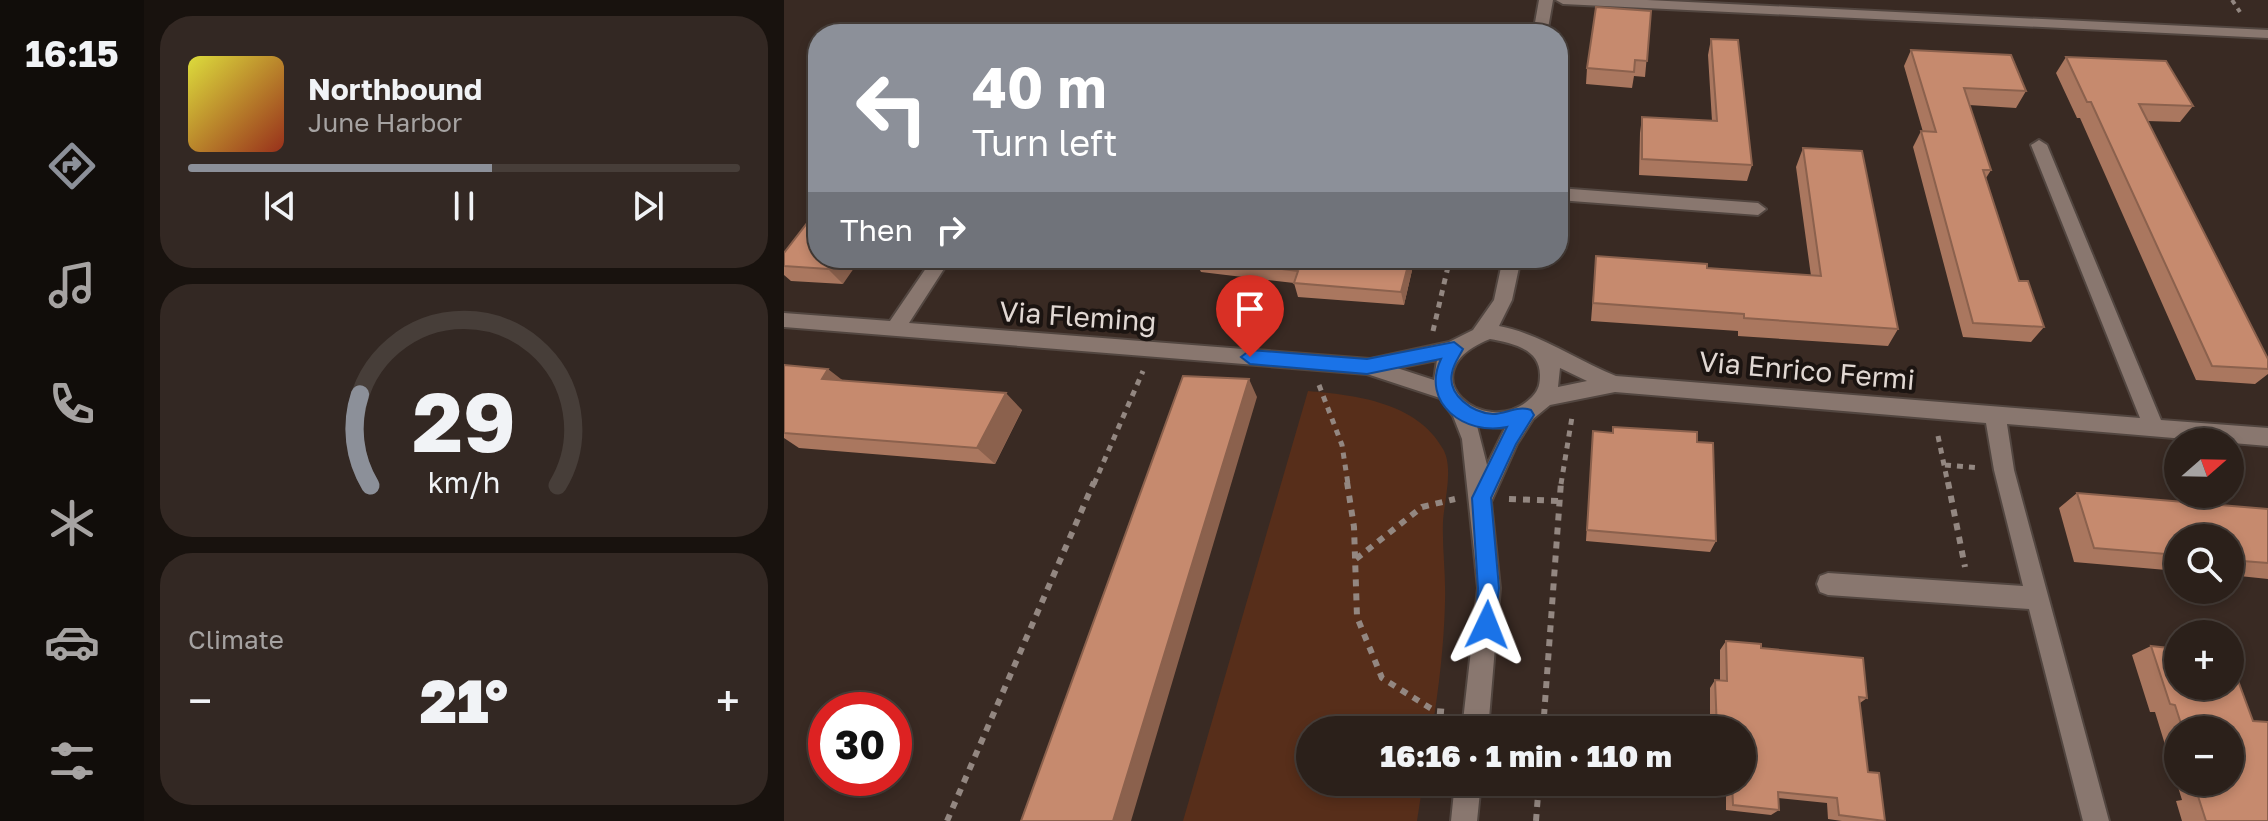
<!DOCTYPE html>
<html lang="en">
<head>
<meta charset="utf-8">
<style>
  :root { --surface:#2b201a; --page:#332823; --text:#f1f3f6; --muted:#a6a3a2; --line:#473e39; --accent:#8c9099 }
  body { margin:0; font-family:"Golos Text",sans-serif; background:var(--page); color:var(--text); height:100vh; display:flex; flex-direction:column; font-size:30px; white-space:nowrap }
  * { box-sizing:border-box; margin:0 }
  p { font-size:26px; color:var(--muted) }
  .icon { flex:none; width:44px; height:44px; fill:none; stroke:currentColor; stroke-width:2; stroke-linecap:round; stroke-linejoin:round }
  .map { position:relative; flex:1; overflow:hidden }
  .side { display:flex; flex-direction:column; gap:16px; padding:16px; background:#18120e; width:640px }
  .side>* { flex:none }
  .hud { position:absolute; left:24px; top:24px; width:760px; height:244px; border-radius:32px; box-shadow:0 4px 12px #0003,0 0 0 2px var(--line); background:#8c9099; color:#fff; overflow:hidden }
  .needle { width:52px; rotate:70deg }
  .buttons { position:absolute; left:1380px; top:428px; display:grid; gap:16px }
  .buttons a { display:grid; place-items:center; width:80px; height:80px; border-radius:50%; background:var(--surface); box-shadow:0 4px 12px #0003,0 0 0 2px var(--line); font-size:40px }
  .speed { position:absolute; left:24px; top:692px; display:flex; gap:16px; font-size:40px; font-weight:700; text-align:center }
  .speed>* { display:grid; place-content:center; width:104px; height:104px; border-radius:50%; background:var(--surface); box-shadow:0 4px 12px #0003,0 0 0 2px var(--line); line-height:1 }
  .speed .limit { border:12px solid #d22; background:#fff; color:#111 }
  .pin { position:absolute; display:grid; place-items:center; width:68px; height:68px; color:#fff; margin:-82px -34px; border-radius:50% 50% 50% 0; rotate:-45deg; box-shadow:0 0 8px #0007 }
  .pin .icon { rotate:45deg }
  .me { position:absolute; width:88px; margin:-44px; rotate:2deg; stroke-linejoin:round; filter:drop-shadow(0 0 6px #0008) }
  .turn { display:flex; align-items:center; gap:28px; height:168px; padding:0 32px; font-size:36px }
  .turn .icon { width:104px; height:104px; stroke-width:2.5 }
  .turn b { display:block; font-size:56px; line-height:68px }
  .then { display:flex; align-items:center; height:76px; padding:0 32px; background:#0003; gap:16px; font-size:30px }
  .big { font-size:60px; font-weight:800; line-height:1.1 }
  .side .widget { flex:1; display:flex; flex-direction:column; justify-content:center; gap:12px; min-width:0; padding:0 28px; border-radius:32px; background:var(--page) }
  .side .dial { align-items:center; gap:0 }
  .dial svg { height:208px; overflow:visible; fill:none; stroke:var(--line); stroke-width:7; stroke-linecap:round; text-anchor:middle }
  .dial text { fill:var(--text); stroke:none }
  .song { display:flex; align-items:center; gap:24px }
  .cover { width:96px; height:96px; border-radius:12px; background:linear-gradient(135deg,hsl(60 70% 55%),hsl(10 70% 35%)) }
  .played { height:8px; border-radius:4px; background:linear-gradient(90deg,var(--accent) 55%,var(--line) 55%) }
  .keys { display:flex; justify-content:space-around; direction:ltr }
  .heat { display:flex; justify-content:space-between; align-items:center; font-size:44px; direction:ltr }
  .trip { position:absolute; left:512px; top:716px; width:460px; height:80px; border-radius:40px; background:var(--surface); box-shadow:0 4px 12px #0003,0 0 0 2px var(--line); font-weight:800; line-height:80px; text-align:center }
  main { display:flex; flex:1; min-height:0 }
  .menu { display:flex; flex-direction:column; width:144px; justify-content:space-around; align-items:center; background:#110d0a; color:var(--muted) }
  .menu .icon { width:56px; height:56px }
  .menu .selected { color:var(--accent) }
  .menu b { font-size:36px; color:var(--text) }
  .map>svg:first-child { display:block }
  .green { fill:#572e1a }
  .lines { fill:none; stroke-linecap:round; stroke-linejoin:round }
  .minor-casing { stroke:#524640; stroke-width:4 }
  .path-far2 { stroke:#938781; stroke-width:4; stroke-dasharray:5 5; stroke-linecap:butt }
  .path-far1 { stroke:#938781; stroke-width:5; stroke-dasharray:6 6; stroke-linecap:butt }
  .path { stroke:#938781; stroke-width:6; stroke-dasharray:7 7; stroke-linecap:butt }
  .minor { fill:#89776f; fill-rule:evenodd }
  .wall { fill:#aa775f; fill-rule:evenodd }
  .shaded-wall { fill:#8b614d }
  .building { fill:#c68a6e; stroke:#8b614d; stroke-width:2 }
  .route { fill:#1a73e8; stroke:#114b97; stroke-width:2 }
  .labels { text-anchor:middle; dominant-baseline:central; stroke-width:8; stroke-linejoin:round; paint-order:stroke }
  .street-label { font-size:28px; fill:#e1d8d3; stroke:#1b1411 }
</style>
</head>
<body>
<main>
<nav class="menu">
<b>16:15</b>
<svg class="icon selected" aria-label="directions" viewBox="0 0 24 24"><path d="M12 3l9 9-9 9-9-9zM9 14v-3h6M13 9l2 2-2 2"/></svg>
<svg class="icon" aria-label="music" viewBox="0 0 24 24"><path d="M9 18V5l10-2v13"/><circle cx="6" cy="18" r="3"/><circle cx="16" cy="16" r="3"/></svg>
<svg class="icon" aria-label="phone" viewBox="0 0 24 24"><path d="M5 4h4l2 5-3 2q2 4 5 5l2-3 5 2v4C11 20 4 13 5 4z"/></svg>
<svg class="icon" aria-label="climate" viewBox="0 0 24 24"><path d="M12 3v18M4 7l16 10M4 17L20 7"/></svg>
<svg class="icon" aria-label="car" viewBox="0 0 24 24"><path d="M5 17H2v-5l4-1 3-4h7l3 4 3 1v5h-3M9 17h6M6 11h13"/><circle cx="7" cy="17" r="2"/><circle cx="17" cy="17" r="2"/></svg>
<svg class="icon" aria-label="filters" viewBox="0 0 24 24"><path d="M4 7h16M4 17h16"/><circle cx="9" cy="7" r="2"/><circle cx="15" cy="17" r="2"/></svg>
</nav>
<section class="side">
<div class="widget">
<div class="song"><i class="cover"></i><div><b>Northbound</b><p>June Harbor</p></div></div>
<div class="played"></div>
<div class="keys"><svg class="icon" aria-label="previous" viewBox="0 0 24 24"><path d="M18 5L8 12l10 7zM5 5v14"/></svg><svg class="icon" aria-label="pause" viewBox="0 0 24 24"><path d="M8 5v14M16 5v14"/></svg><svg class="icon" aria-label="next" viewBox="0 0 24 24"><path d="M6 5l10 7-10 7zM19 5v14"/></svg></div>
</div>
<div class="widget dial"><svg viewBox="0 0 100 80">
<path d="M14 69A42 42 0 1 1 86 69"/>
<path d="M14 69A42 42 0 0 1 10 34" stroke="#8c9099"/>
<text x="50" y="56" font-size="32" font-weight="700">29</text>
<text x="50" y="72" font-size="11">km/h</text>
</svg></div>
<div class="widget"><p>Climate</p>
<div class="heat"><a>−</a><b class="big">21°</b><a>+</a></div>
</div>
</section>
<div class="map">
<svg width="1484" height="821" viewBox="0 0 1484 821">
  <rect width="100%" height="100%" fill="#392a23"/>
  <path class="green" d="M 524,391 C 571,395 633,402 659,449 C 670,468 660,501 659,522 C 658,548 662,575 661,602 C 660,645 655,687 648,730 L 526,730 L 526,782 L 639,782 L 633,821 L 399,821 Z"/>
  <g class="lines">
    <defs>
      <path id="minor" d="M 755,0 L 769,0 L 763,34 L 749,34 Z
        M 772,0 L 863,0 L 1484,30 L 1484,38 L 779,4 Z
        M 1255,140 L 1263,145 L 1377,420 L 1484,428 L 1484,446 L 1223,424 L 1230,470 L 1325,821 L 1299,821 L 1245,609 L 1044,595 L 1036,592 L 1033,584 L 1036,576 L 1044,573 L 1239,586 L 1210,470 L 1202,423 L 831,392 L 766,405 L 749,419 L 733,444 L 707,502 L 716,588 L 704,730 L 678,730 L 694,588 L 678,439 L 669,416 L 656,398 L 583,374 L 0,327 L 0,313 L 106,321 L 149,258 L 167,258 L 125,323 L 586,359 L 665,342 L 689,330 L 710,300 L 719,258 L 737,258 L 728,300 L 715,326 C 757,334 792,360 832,376 L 1356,418 L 1247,145 ZM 706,339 C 727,343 756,348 756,375 C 756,383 755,390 748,397 C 702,443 620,373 706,339 ZM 653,360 L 650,380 L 613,368 ZM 776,368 L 803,381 L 774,387 ZM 693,426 L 721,428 L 703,465 Z
        M 774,188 L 974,203 L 982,209 L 974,215 L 774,200 Z
        M 671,782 L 697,782 L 693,821 L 667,821 Z"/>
    </defs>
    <use href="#minor" class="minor-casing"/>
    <path class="path-far2" d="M 1448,0 L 1456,12"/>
    <path class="path-far1" d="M 649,331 L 666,258
      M 535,385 L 558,445 L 564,484
      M 1154,436 L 1164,484
      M 1161,465 L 1196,468
      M 310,484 L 359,371
      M 777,484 L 788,417"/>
    <path class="path" d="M 563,482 L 570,527 L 573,617 L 598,678 L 651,711 L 663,712
      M 1164,482 L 1181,567
      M 725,499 L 776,501
      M 572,559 L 638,507 L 671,499
      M 759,730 L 777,482
      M 163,821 L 310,482
      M 752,821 L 755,782"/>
    <use href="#minor" class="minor"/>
  </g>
  <path class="wall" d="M 867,11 L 861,77 L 850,76 L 848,88 L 802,84 L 803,68 Z
    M 927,39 L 968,165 L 963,181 L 855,175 L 856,133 L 858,117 L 928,121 L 924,55 Z
    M 1127,50 L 1242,91 L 1232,108 L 1185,105 L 1207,170 L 1202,178 L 1235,281 L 1260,327 L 1247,342 L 1179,337 L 1129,147 L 1137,131 L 1139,132 L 1120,66 Z
    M 1282,57 L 1409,106 L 1396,122 L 1363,121 L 1484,359 L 1484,374 L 1471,384 L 1412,380 L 1296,118 L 1293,118 L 1272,73 Z
    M 1019,148 L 1114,329 L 1104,346 L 954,336 L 954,331 L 807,321 L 812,256 L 923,268 L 1027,276 L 1012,167 Z
    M 34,209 L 59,284 L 7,281 L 0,275 L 0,253 Z
    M 410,258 L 629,266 L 620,305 L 514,297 L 510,283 L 417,272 Z
    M 0,365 L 58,380 L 238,410 L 211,464 L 15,448 L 0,438 Z
    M 809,431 L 913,442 L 932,541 L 926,552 L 802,541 Z
    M 1293,493 L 1484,509 L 1484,579 L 1446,575 L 1446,538 L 1394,538 L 1394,571 L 1290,562 L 1275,508 Z
    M 942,641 L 977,648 L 1083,698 L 1076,703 L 1084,772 L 1101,821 L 1058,821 L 1044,819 L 1043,803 L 994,798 L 995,810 L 987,815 L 942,810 L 942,782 L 958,782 L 958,730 L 926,730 L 926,688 L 931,680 L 936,681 L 936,650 Z
    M 1367,646 L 1394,649 L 1394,686 L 1446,686 L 1446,659 L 1469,721 L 1484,722 L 1484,821 L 1398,821 L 1392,801 L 1398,800 L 1371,712 L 1366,712 L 1348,655 ZM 1394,730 L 1446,730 L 1446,782 L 1394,782 Z"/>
  <path class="shaded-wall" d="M 51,258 L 77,258 L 59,284 L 44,269 Z
    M 626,258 L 628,258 L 629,266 L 620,305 L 617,292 Z
    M 44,369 L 66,386 L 38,379 Z
    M 465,379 L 473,397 L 347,821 L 329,821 Z
    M 222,393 L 238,410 L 211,464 L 193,448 Z"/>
  <path class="building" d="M 812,7 L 867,11 L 863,61 L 851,60 L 850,72 L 803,68 Z
    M 927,39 L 954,40 L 968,165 L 858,159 L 858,117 L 933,121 Z
    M 1127,50 L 1227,55 L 1242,91 L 1180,88 L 1207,170 L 1199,170 L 1235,281 L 1244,281 L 1260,327 L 1189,323 L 1137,131 L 1152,132 Z
    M 1282,57 L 1382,61 L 1409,106 L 1355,104 L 1484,359 L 1484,369 L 1428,366 L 1307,102 L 1303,102 Z
    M 1019,148 L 1078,151 L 1114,329 L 960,318 L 960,314 L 809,303 L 812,256 L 923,264 L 923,268 L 1037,276 Z
    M 34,209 L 34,258 L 51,258 L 44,269 L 0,266 L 0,253 Z
    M 410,258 L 626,258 L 617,292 L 510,283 L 514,271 Z
    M 0,365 L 44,369 L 38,379 L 222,393 L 193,448 L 0,433 Z
    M 399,376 L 465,379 L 329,821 L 237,821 Z
    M 829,427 L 913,432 L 913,442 L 929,443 L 932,541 L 803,530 L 809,431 L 829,433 Z
    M 1293,493 L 1484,509 L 1484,563 L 1446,560 L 1446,538 L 1394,538 L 1394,555 L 1310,548 Z
    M 942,641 L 977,644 L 977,648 L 1079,658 L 1083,698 L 1075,697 L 1084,772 L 1095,773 L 1101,821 L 1055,815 L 1053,798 L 994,792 L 995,810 L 949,805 L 948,782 L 958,782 L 958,730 L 933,730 L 931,680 L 943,681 Z
    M 1367,646 L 1394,649 L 1394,686 L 1446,686 L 1446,659 L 1469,721 L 1484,722 L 1484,821 L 1422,821 L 1414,796 L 1421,797 L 1416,782 L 1446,782 L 1446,730 L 1399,730 L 1391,705 L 1386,704 Z"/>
  <path class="route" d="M 670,342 L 679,349 C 675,357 669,365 668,373 C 663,395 689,413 709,414 C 722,414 734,405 747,410 L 750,415 L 732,444 L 707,498 L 715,588 L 710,632 L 703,635 L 695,632 L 692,625 L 694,588 L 688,498 L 723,427 C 681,436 636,403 657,359 L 583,374 L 466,364 L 457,357 L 466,350 L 583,359 Z"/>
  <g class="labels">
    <g class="street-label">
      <text transform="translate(294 316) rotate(4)">Via Fleming</text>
      <text transform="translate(1023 370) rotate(5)">Via Enrico Fermi</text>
    </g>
  </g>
</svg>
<div class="buttons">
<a><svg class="needle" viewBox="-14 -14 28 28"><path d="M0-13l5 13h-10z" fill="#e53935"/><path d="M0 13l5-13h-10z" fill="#a6a3a2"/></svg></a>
<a><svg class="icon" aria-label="search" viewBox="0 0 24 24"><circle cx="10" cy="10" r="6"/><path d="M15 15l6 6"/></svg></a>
<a>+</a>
<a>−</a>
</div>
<div class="speed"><div class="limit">30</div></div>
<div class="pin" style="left:466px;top:357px;background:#d93025"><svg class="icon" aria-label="arrive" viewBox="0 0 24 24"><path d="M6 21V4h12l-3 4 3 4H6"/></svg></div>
<svg class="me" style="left:703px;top:625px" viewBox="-20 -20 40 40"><path d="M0-17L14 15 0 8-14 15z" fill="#1a73e8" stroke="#fff" stroke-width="4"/></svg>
<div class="trip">16:16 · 1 min · 110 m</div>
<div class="hud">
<div class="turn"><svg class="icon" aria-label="left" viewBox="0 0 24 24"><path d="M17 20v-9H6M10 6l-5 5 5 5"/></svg><div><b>40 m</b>Turn left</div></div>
<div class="then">Then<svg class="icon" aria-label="right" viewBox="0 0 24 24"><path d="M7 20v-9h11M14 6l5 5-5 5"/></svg></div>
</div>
</div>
</main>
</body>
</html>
